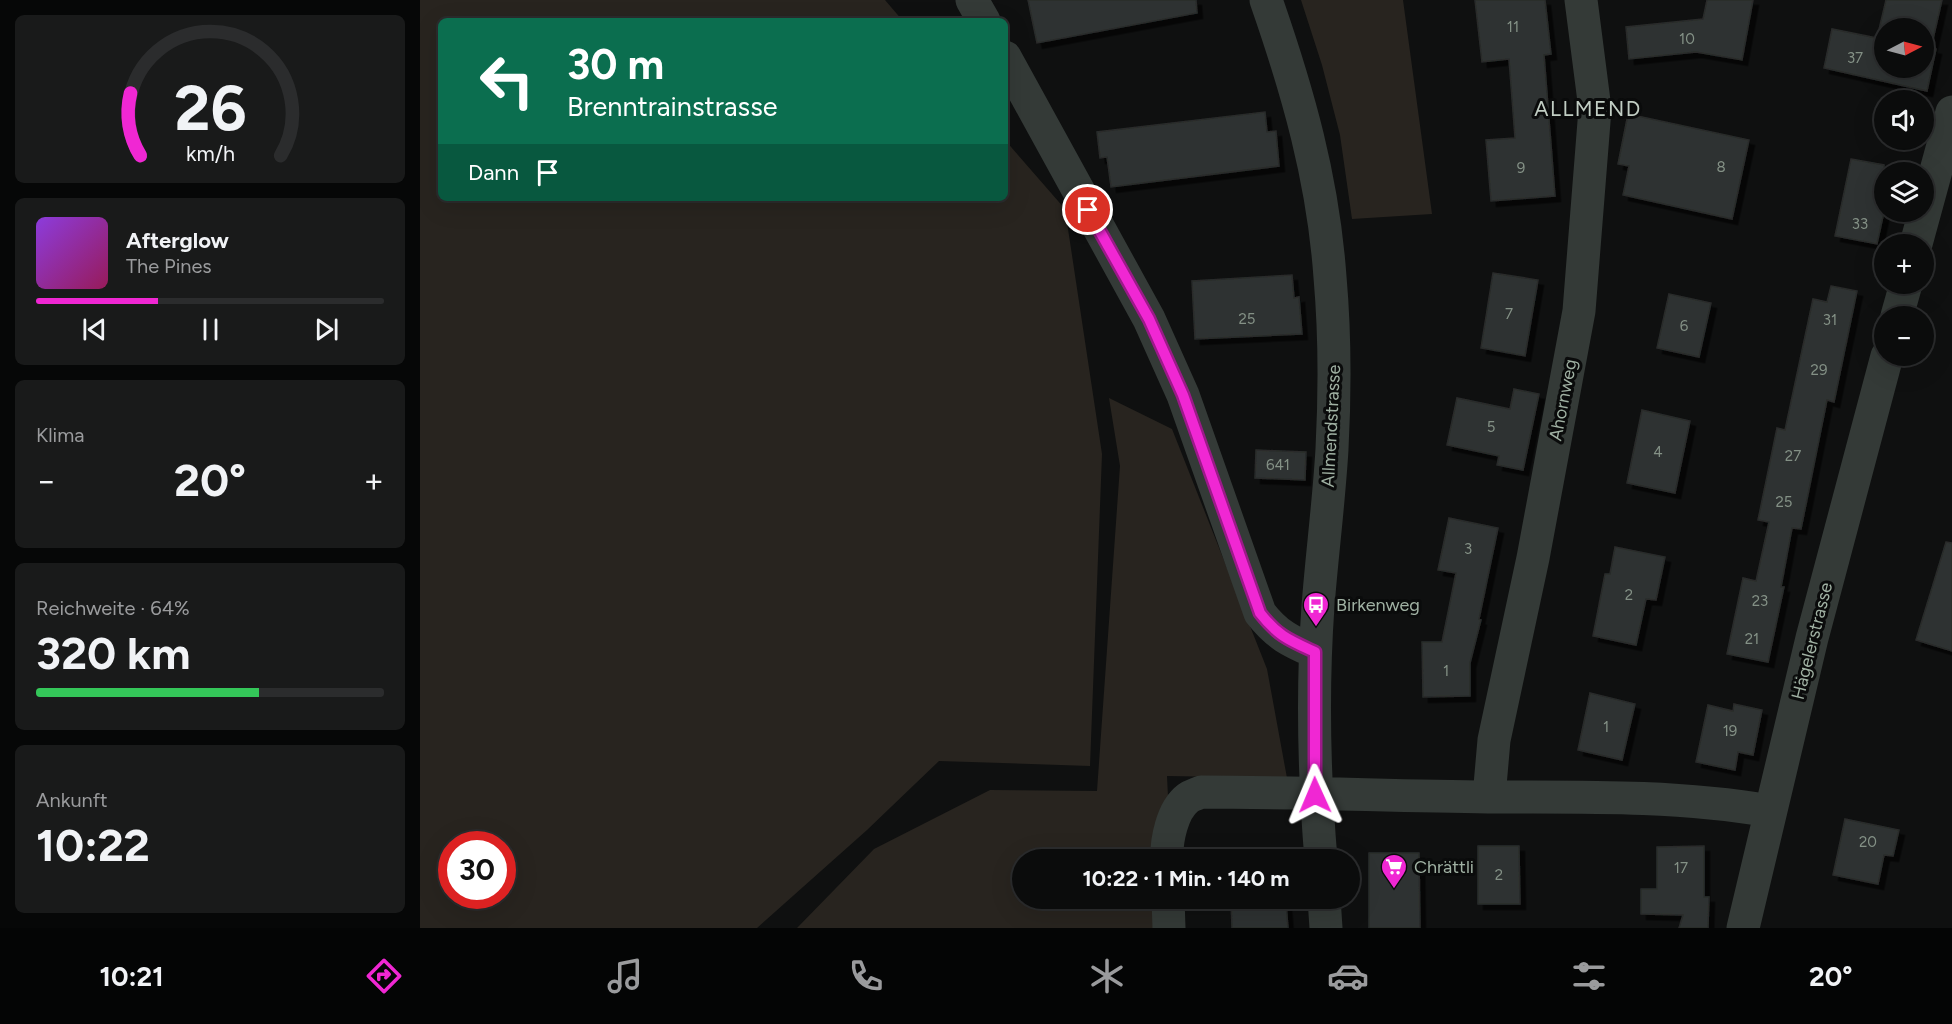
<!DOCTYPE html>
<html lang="de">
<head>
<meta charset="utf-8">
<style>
  :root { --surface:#0b0c0c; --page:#191a1a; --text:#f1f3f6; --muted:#9a9b9d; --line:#2b2c2d; --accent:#f027d3 }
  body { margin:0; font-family:Figtree,sans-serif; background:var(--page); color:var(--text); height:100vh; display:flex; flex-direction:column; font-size:22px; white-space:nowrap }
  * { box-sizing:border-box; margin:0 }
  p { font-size:20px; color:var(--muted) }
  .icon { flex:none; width:33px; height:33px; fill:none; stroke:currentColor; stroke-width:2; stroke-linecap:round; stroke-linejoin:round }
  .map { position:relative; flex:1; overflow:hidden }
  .side { display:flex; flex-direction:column; gap:15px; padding:15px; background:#060707; width:420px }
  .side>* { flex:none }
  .hud { position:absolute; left:18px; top:18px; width:570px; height:183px; border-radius:9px; box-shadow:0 6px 24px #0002,0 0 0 2px var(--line); background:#0b6e4f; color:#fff; overflow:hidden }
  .needle { width:39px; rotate:84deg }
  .controls { position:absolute; left:1454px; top:18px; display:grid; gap:12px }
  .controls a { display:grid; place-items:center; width:60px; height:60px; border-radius:50%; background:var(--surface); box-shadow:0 6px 24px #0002,0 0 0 2px var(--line); font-size:30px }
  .speed { position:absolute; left:18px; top:831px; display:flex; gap:12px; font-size:30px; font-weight:700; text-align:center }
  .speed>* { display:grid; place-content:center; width:78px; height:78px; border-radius:50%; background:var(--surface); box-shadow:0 6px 24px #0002,0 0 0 2px var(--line); line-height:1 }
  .speed .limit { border:9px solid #d22; background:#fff; color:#111 }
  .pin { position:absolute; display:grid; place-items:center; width:51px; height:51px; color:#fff; margin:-26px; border:3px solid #fff; border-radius:50%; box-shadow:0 2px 6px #0007 }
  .me { position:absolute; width:66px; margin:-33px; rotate:359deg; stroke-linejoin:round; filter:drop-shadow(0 0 4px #0008) }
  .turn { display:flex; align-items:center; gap:21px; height:126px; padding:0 30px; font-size:27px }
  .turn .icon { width:78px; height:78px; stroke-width:2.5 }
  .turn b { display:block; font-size:42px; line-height:51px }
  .then { display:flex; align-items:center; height:57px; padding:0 30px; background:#0003; gap:12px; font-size:22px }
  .big { font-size:45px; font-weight:700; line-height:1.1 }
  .side .widget { flex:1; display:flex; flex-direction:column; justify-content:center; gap:9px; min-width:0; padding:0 21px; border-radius:9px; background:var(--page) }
  .side .dial { align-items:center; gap:0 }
  .dial svg { height:156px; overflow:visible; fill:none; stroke:var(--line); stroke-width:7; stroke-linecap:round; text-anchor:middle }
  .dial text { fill:var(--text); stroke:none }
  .song { display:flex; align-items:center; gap:18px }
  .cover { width:72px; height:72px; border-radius:9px; background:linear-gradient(135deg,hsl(270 70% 55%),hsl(330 70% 35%)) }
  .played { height:6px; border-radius:3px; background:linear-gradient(90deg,var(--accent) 35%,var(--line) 35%) }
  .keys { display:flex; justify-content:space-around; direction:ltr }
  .heat { display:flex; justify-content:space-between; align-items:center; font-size:33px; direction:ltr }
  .charge { height:9px; border-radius:4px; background:linear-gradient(90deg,#34c759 64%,var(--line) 0) }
  .trip { position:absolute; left:592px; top:849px; width:348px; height:60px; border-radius:30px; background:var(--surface); box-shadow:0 6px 24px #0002,0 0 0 2px var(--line); font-weight:700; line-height:60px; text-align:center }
  .tab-bar { display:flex; height:96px; justify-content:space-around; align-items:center; background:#040505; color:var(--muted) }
  .tab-bar .icon { width:42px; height:42px }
  .tab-bar .active { color:var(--accent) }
  .tab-bar b { font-size:27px; color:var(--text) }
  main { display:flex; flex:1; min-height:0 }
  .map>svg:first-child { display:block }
  .green { fill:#28241f; fill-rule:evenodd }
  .building { fill:#2f3230; stroke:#292c2b; stroke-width:1.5; fill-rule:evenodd; filter:url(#shadow) }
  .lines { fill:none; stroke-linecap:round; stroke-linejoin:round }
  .street { stroke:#343a37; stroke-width:33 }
  .route-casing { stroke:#9c1989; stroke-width:15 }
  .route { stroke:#f027d3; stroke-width:10 }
  .labels { text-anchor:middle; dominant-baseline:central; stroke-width:6; stroke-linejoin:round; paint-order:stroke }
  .number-label { font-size:15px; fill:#849186 }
  .street-label { font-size:18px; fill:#a0b1a3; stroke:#0a0b0b }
  .poi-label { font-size:18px; fill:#a0b1a3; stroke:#0a0b0b; text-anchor:start }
  .quarter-label { font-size:21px; letter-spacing:1.5px; fill:#c1cdc3; stroke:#0a0b0b }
</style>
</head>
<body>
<main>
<section class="side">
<div class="widget dial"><svg viewBox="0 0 100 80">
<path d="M14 69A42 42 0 1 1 86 69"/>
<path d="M14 69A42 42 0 0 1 9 37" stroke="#f027d3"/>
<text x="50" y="56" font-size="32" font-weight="700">26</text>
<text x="50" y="72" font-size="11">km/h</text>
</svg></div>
<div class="widget">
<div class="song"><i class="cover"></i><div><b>Afterglow</b><p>The Pines</p></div></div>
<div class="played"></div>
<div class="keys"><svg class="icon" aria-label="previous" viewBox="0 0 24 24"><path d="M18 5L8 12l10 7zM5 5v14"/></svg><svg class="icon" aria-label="pause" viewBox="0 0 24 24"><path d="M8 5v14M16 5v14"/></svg><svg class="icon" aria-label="next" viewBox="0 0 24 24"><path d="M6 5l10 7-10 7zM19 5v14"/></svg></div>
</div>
<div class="widget"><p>Klima</p>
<div class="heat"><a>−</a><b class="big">20°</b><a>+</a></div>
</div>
<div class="widget"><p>Reichweite · 64%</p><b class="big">320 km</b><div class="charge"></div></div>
<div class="widget"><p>Ankunft</p><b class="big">10:22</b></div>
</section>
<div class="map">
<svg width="1532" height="928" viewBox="0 0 1532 928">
  <defs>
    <filter id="shadow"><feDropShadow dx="5.5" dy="5.5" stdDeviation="0" flood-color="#0009"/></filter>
  </defs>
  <rect width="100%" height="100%" fill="#0f1010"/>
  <path class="green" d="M 0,0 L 465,0 L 483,21 L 21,21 L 21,198 L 585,198 L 585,140 L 645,209 L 682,454 L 670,766 L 519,761 L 447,830 L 337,928 L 0,928 ZM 32,844 L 82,844 L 82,896 L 32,896 Z
    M 881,0 L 983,0 L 1012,214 L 932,219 L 920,135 L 902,65 Z
    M 689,398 L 752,429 L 847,669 L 867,778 L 747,776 L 751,859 L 603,860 L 603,898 L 753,899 L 754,928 L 377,928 L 454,849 L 570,790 L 677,791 L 700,466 Z"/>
  <path class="building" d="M 608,0 L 776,0 L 777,13 L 617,43 Z
    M 1055,0 L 1125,0 L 1131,54 L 1124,55 L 1135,196 L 1071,201 L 1066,140 L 1095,138 L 1089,59 L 1062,62 Z
    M 1287,0 L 1333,0 L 1322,60 L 1276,52 L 1209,59 L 1206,27 L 1283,19 Z
    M 1466,0 L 1522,0 L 1511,48 L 1516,49 L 1507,91 L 1404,68 L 1412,29 L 1457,38 ZM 1464,28 L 1503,28 L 1503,68 L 1464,68 Z
    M 845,112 L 847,132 L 856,131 L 859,166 L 691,187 L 687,157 L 680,158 L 677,132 Z
    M 1208,114 L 1329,140 L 1312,219 L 1203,195 L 1209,166 L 1198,164 Z
    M 1431,159 L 1464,165 L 1464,212 L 1457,244 L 1415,236 Z
    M 1073,273 L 1118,280 L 1105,356 L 1061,348 Z
    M 872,275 L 874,298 L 879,297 L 882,334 L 775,339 L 772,281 Z
    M 1411,286 L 1437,291 L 1414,402 L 1407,400 L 1381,529 L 1372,528 L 1361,587 L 1364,587 L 1348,662 L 1307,654 L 1323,578 L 1336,581 L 1349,522 L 1338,520 L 1357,428 L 1365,430 L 1393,299 L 1407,302 Z
    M 1249,294 L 1291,303 L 1279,357 L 1237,348 Z
    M 1094,389 L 1119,394 L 1103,470 L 1077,465 L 1079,456 L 1027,445 L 1037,398 L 1090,409 Z
    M 1222,410 L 1270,421 L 1255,493 L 1207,483 Z
    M 836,450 L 886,452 L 885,480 L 835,478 Z
    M 1029,518 L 1078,528 L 1059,619 L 1061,620 L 1050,663 L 1050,696 L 1003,697 L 1002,642 L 1022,642 L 1036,573 L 1018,570 Z
    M 1526,542 L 1532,543 L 1532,651 L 1496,640 Z
    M 1195,547 L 1245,557 L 1236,600 L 1226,599 L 1216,645 L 1173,636 L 1185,574 L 1190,574 Z
    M 1170,693 L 1215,704 L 1202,760 L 1158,750 Z
    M 1314,704 L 1342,710 L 1333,755 L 1318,752 L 1315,770 L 1276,762 L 1288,705 L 1313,711 Z
    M 1425,819 L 1479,830 L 1473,856 L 1464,855 L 1458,884 L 1413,875 Z
    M 1058,846 L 1099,846 L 1100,904 L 1058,904 Z
    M 1284,846 L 1284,897 L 1289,897 L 1288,928 L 1259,928 L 1263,915 L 1221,914 L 1221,889 L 1237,889 L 1237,847 Z
    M 949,853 L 999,853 L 1000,928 L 949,928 Z
    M 811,902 L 866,902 L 868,928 L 812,928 Z"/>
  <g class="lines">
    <path class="street" d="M 552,0 L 564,21
      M 846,0 C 878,92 903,179 910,277 C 915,334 915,392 912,449 C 909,501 902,554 898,606 C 892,691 894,775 901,860
      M 585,57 L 729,319 L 763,395 L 840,613 C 857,635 870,641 895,652
      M 1496,244 L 1532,112
      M 1477,316 L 1486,284
      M 1069,797 L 1074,740 L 1113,558 L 1159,311 L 1175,109 L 1161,0
      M 747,860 C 746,841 752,810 768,798 C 772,795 777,794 781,792 C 877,792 973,796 1068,797 C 1162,797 1257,795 1350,811
      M 748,898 L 749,928
      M 904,898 L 906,928
      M 1323,928 L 1392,638 L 1467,356"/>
  </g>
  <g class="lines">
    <defs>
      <path id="route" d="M 668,210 L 729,319 L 763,395 L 840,613 C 858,636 869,640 895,652 L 895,795"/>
    </defs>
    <use href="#route" class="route-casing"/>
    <use href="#route" class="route"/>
  </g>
  <defs>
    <symbol id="bus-pin" viewBox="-11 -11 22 30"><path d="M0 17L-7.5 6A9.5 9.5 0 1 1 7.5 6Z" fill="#f027d3" stroke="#0a0b0b"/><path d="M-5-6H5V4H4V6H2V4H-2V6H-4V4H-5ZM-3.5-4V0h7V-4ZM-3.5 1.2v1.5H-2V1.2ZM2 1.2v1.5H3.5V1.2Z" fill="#fff"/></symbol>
    <symbol id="supermarket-pin" viewBox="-11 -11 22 30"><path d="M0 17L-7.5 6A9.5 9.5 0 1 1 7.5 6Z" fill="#f027d3" stroke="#0a0b0b"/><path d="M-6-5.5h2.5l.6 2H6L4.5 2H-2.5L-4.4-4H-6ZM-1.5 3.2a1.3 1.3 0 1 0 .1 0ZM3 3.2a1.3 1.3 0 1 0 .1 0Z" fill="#fff"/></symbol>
  </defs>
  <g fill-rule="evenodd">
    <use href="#bus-pin" x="881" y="590" width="30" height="40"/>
    <use href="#supermarket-pin" x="959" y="852" width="30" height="40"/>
  </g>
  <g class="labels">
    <g class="number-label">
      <text x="1093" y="27">11</text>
      <text x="1267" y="39">10</text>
      <text x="1435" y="58">37</text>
      <text x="1301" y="167">8</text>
      <text x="1101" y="168">9</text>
      <text x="1440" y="224">33</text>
      <text x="1089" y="314">7</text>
      <text x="827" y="319">25</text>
      <text x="1410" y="320">31</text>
      <text x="1264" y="326">6</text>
      <text x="1399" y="370">29</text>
      <text x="1071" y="427">5</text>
      <text x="1238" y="452">4</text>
      <text x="1373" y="456">27</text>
      <text x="858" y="465">641</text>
      <text x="1364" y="502">25</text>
      <text x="1048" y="549">3</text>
      <text x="1209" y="595">2</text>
      <text x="1340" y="601">23</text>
      <text x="1332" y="639">21</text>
      <text x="1026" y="671">1</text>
      <text x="1186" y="727">1</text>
      <text x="1310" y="731">19</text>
      <text x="1448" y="842">20</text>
      <text x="1261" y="868">17</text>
      <text x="1079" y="875">2</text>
    </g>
    <g class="street-label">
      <text transform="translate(1143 400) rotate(-79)">Ahornweg</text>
      <text transform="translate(911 426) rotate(-87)">Allmendstrasse</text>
      <text transform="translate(1392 641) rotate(-76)">Hägelerstrasse</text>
    </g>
    <g class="poi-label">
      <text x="916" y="605">Birkenweg</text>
      <text x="994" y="867">Chrättli</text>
    </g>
    <g class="quarter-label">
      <text x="1168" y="108">ALLMEND</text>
    </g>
  </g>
</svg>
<div class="controls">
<a><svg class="needle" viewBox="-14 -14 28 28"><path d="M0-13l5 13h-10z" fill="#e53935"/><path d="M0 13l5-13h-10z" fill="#9a9b9d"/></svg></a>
<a><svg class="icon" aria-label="sound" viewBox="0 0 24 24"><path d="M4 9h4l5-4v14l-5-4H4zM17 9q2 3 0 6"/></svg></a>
<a><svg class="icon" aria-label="layers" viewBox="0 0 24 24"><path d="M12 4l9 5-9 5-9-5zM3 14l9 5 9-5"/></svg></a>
<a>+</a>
<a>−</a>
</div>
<div class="speed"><div class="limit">30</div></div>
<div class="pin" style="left:668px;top:210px;background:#d93025"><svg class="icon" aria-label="arrive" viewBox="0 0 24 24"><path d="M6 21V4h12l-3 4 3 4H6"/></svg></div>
<svg class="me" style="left:895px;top:795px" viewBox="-20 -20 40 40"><path d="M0-17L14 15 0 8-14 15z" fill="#f027d3" stroke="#fff" stroke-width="4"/></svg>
<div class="trip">10:22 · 1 Min. · 140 m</div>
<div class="hud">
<div class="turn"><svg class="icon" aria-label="left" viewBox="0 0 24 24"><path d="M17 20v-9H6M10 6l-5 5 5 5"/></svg><div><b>30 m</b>Brenntrainstrasse</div></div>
<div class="then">Dann<svg class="icon" aria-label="arrive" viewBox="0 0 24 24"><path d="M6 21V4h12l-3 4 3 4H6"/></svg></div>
</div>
</div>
</main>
<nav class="tab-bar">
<b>10:21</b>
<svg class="icon active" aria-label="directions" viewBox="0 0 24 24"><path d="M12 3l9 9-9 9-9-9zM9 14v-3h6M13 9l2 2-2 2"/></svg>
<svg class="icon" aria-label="music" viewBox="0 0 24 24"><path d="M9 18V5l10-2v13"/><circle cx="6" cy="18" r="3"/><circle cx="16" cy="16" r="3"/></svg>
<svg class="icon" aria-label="phone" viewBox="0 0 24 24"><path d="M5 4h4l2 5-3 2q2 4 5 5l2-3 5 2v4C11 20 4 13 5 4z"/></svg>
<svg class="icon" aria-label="climate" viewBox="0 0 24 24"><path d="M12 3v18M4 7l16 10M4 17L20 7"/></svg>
<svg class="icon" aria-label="car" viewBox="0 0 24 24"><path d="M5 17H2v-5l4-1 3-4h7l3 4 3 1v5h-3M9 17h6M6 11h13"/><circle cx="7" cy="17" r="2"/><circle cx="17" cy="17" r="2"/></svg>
<svg class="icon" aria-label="filters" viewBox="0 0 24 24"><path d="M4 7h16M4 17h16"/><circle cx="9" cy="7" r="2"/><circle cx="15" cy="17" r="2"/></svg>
<b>20°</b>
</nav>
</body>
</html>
